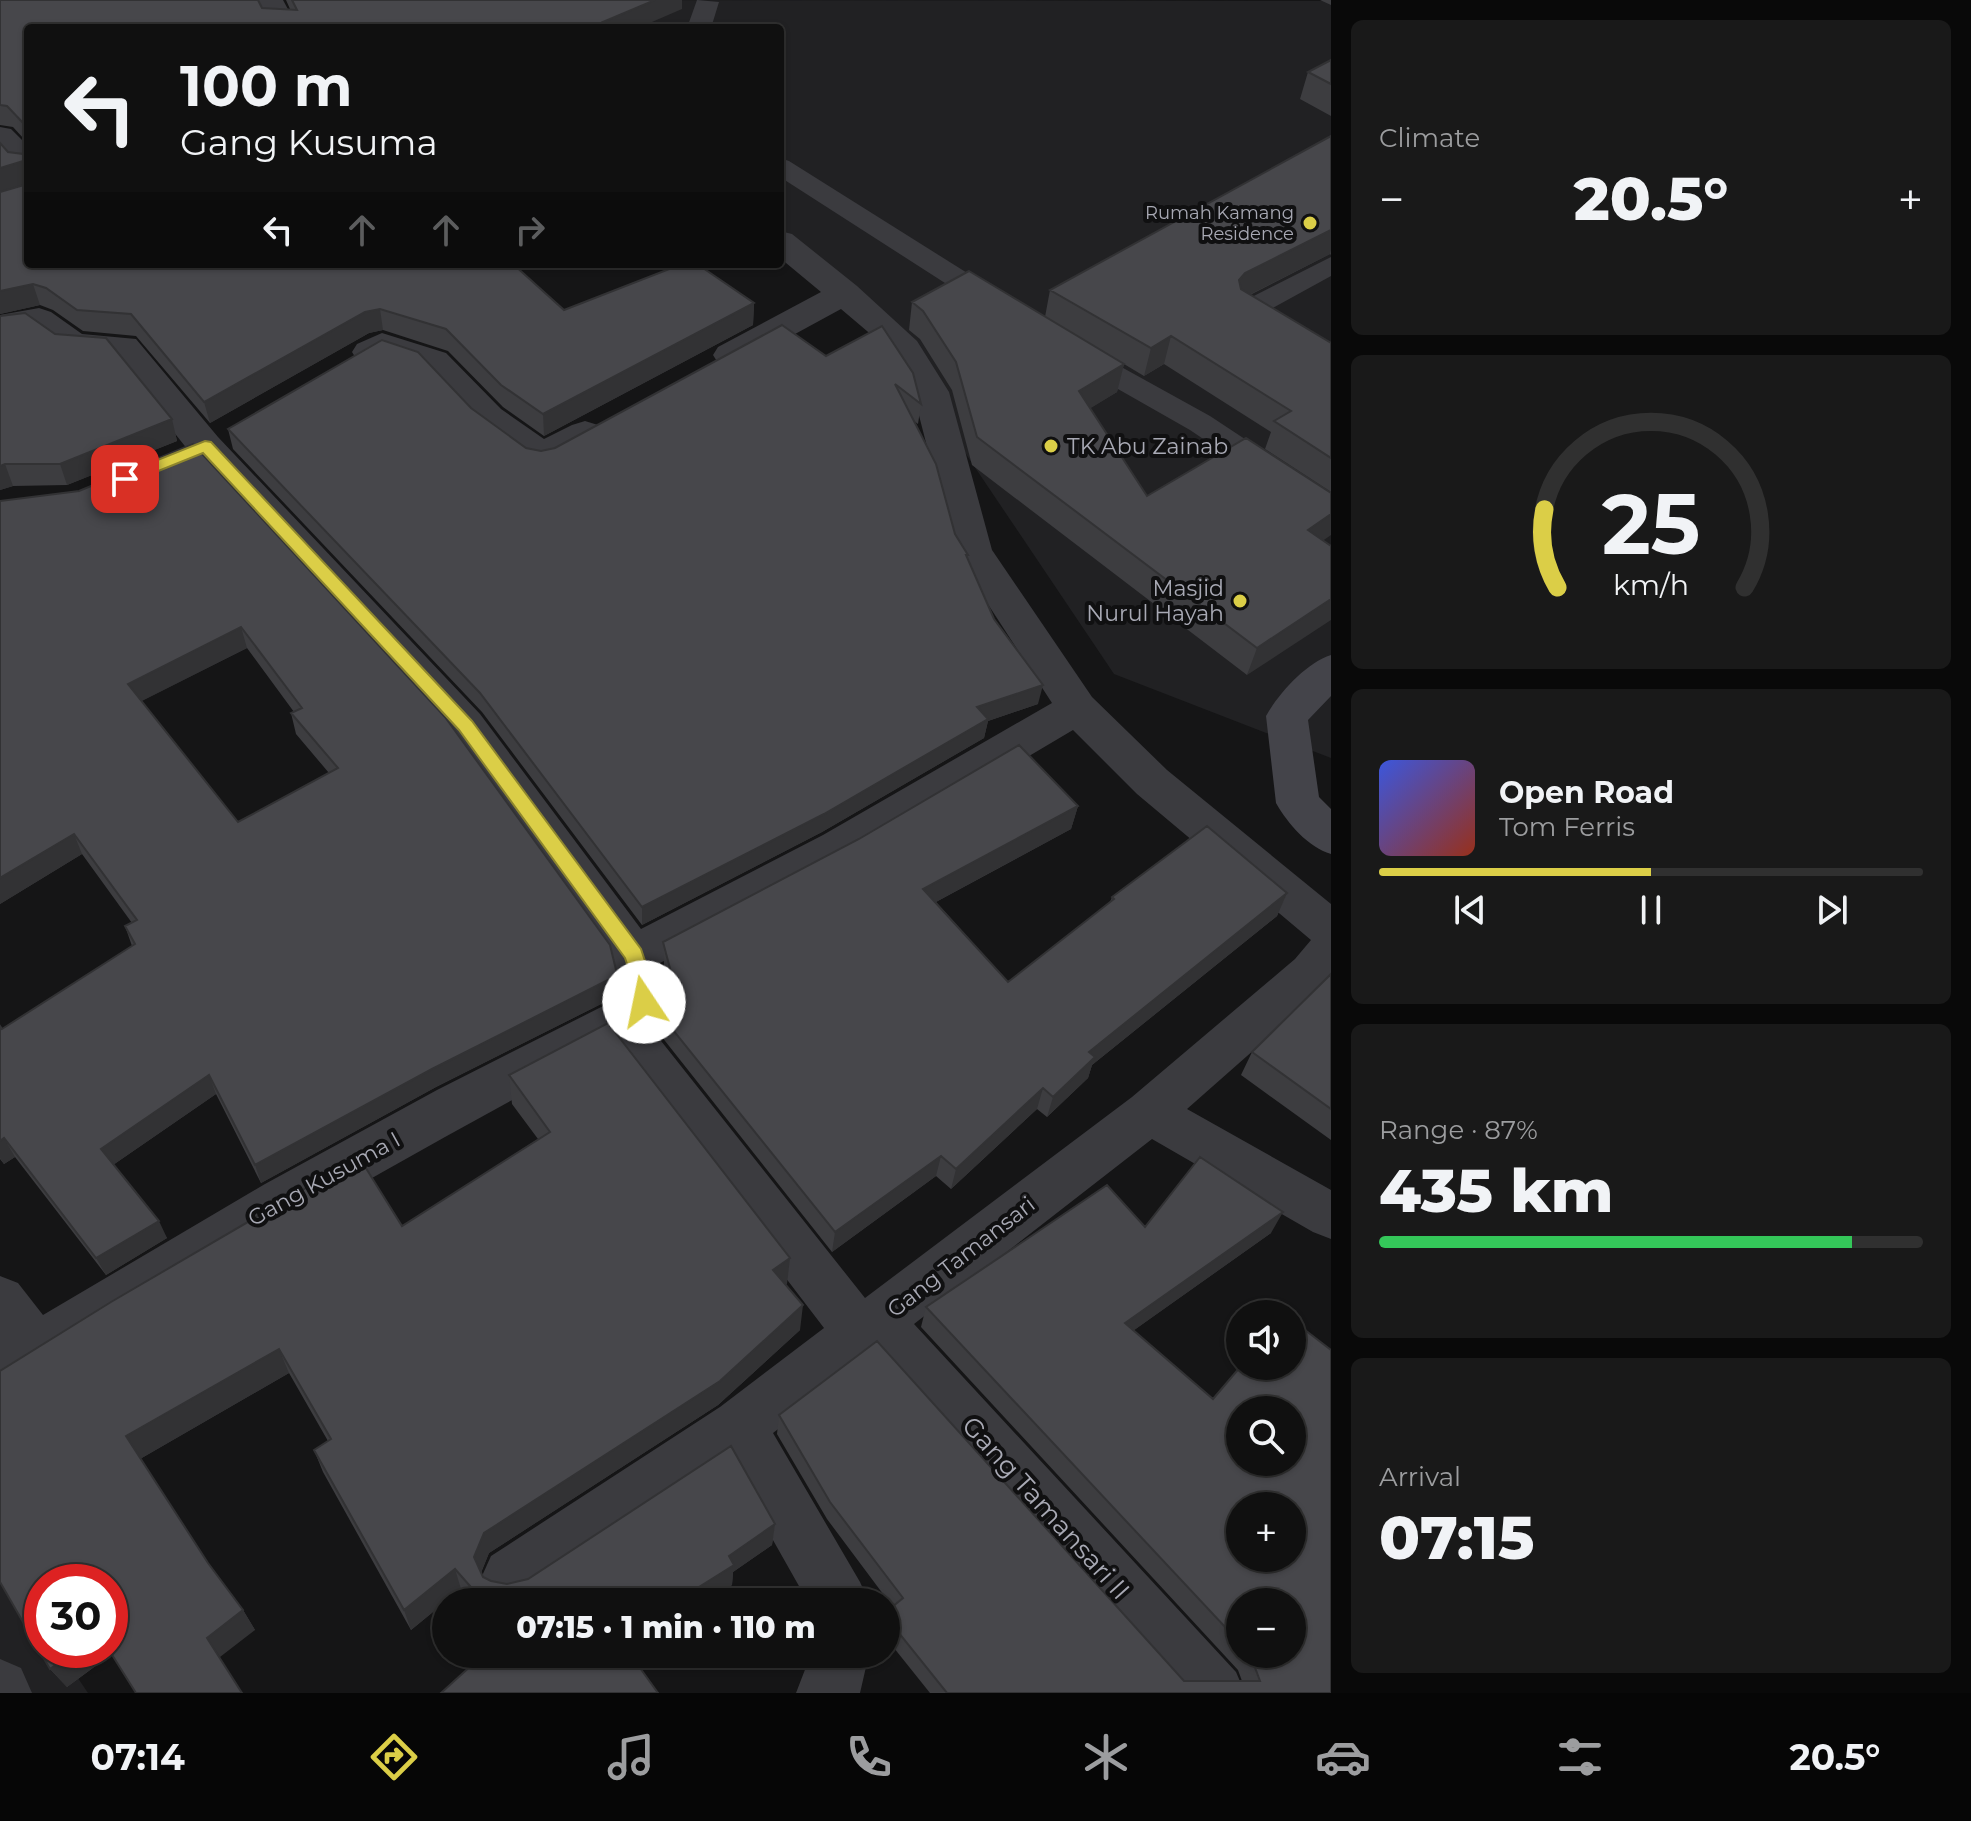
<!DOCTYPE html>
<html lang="en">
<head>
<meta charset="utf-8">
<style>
  :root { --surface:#101010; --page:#191919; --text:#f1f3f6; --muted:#9c9d9f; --line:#303030; --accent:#dbce47 }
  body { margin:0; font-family:Montserrat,sans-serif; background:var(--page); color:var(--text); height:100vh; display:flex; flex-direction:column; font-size:30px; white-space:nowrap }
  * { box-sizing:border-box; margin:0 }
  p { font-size:26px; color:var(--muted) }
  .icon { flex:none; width:44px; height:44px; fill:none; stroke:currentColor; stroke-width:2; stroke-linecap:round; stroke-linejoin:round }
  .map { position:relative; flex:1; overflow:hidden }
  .side { display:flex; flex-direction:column; gap:20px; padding:20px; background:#090909; width:640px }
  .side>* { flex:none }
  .top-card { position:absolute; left:24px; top:24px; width:760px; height:244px; border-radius:8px; box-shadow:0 2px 6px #0004,0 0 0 2px var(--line); background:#101010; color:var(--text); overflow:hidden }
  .fabs { position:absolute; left:1226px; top:1300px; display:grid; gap:16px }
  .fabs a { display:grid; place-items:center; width:80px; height:80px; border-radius:50%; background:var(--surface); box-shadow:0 2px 6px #0004,0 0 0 2px var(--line); font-size:40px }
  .speed { position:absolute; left:24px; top:1564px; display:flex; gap:16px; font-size:40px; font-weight:700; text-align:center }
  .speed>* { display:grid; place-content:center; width:104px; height:104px; border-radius:50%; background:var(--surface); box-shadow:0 2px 6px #0004,0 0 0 2px var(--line); line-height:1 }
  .speed .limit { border:12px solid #d22; background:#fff; color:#111 }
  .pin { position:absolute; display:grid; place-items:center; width:68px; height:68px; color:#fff; margin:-34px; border-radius:16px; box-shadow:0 4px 12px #0006 }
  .me { position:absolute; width:88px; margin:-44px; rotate:349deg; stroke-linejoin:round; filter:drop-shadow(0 0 6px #0008) }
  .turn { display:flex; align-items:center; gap:28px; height:168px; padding:0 24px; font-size:36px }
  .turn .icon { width:104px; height:104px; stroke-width:2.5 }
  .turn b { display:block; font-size:56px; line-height:68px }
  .lanes { display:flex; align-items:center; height:76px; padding:0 24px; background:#0003; justify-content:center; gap:40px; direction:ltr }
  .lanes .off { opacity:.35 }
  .big { font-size:60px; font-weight:800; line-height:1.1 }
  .side .widget { flex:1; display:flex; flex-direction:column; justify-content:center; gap:12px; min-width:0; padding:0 28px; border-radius:12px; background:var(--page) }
  .side .dial { align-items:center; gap:0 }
  .dial svg { height:208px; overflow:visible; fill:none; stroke:var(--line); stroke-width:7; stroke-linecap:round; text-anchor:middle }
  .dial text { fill:var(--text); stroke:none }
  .song { display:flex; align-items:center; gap:24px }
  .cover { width:96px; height:96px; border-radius:12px; background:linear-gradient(135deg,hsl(230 70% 55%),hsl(10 70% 35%)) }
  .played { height:8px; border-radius:4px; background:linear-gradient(90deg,var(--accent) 50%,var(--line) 50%) }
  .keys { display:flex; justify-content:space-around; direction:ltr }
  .heat { display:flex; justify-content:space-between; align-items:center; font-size:44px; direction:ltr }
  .charge { height:12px; border-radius:6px; background:linear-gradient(90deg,#34c759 87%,var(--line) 0) }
  .trip { position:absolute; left:432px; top:1588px; width:468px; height:80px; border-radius:40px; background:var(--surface); box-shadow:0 2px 6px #0004,0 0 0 2px var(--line); font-weight:800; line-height:80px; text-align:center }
  .dock { display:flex; height:128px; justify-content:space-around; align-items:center; background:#060606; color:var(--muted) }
  .dock .icon { width:56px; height:56px }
  .dock .selected { color:var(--accent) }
  .dock b { font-size:36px; color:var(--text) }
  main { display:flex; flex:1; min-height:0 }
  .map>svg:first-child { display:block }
  .built { fill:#212123 }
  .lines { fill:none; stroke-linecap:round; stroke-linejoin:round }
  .service { fill:#3b3b3f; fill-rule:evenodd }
  .minor { fill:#3b3b3f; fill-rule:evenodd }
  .secondary { fill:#44444a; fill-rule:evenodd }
  .wall { fill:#3d3d40; fill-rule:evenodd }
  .shaded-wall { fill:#323234 }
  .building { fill:#47474b; stroke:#323234; stroke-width:2; fill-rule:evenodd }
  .route { fill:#dbce47; stroke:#8e862e; stroke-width:2 }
  .poi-dot { fill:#dbce47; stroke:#101011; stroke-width:3 }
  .labels { text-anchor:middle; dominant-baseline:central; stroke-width:8; stroke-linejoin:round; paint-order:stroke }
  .far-poi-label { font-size:18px; fill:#a8a9b4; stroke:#101011; text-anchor:end }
  .poi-label { font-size:22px; fill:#a8a9b4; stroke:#101011; text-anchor:start }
  .street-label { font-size:22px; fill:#a8a9b4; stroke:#101011 }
  .near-street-label { font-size:26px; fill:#a8a9b4; stroke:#101011 }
</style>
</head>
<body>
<main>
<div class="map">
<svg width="1331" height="1693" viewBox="0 0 1331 1693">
  <rect width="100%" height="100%" fill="#151516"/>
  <path class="built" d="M 497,0 L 1331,1 L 1331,758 L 1114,674 L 863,301 L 780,246 L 780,28 L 423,28 Z
    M 0,1559 L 42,1650 L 59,1650 L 88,1693 L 0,1693 Z"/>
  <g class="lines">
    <path class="service" d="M 697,0 L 719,2 L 711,28 L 687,28 Z
      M 780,158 L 789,161 L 1007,298 L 1011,304 L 1007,310 L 997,313 L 987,310 L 780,177 Z
      M 1331,257 L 1331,276 L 1258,316 L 1248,319 L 1238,316 L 1234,310 L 1238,304 Z
      M 1077,345 L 1087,348 L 1210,416 L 1331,496 L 1331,521 L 1320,518 L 1190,430 L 1067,360 L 1063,354 L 1067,348 Z"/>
    <path class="minor" d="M 255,0 L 283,0 L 298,28 L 268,28 Z
      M 0,127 L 11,129 L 28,146 L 28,173 L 17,171 L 0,154 Z
      M 780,231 L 792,234 L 857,286 L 917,341 L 949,392 L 992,550 L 1092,697 L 1167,770 L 1331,904 L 1331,982 L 1187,1109 L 1331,1190 L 1331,1239 L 1313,1232 L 1152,1139 L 914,1324 L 1236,1672 L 1245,1693 L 1175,1693 L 873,1356 L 773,1433 L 860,1582 L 869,1602 L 808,1602 L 730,1464 L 531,1596 C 516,1603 506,1603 491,1596 L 482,1576 L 491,1556 L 720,1407 L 824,1328 L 610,1048 C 420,1147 238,1254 55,1366 L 19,1391 L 0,1399 L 0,1276 L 18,1283 L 43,1315 L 265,1184 L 437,1090 L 615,1000 L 621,994 L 614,963 L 450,736 L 192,455 L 114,357 L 62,353 L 33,331 L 0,337 L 0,315 L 39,308 L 51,312 L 82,334 L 136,339 L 218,437 L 480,714 L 641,929 L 823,835 L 1052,703 L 954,552 L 913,392 L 887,348 L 841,309 L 742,363 L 730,366 L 718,363 L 713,355 L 718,347 L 821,292 L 780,258 ZM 1073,730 L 1137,794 L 1311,940 L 1295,959 L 1132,1097 L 865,1298 L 650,1027 L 668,993 L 660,963 L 855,859 Z
      M 382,333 L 446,353 L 501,409 L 544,439 L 572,425 L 585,421 L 598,425 L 603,433 L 598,441 L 555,465 L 542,468 L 529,465 L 475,425 L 422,369 L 386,357 L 369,363 L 357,360 L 352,352 L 357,344 Z
      M 811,1654 L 869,1654 L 860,1693 L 796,1693 Z
      M 0,1659 L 21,1668 L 32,1693 L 0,1693 Z"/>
    <path class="secondary" d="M 1331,655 L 1331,696 L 1308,720 L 1319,797 L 1331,809 L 1331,854 C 1308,847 1288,824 1276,803 L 1266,716 C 1279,693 1306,663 1331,655 Z"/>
  </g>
  <path class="wall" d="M 0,0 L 290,9 L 286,0 L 682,0 L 682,9 L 28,28 L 564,310 L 754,303 L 753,325 L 544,436 L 503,407 L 448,351 L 383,330 L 369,333 L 210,423 L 136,336 L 83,331 L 53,310 L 40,305 L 0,314 L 0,192 L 24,185 L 24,184 L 0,192 L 0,143 L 8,152 L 24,154 L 24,139 L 13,127 L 0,125 Z
    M 1320,0 L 1331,0 L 1331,5 Z
    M 1331,60 L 1331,116 L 1300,99 L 1308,72 Z
    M 1331,136 L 1331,255 L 1330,254 L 1250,295 L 1331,343 L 1331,492 L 1265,449 L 1271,432 L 1164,364 L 1144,376 L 1124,364 L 1117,392 L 1090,408 L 1147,496 L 1323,540 L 1247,675 L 972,465 L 952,390 L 920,339 L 909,330 L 912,302 L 1045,317 L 1050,290 Z
    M 0,316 L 172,419 L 177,441 L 67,485 L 13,486 L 0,490 Z
    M 882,326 L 921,404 L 918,424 L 914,421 L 955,534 L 968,559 L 994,619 L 1038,704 L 988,721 L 984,738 L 822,832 L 642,925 L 482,712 L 233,449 L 228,429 L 471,408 L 526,448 L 541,451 L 555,448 L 826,356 Z
    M 193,444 L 618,993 L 613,998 L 436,1087 L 261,1183 L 216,1094 L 113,1165 L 167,1238 L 106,1275 L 15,1157 L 4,1164 L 0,1159 L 0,1026 L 2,1029 L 132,946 L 125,926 L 132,923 L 82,854 L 0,904 L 0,501 L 79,491 ZM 247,648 L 294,712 L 291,713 L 296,734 L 329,773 L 238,822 L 141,701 Z
    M 1078,806 L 1071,829 L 936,902 L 1008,982 L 1110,902 L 1112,897 L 1287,893 L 1277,916 L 1092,1065 L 1088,1078 L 1047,1117 L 1037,1109 L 951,1189 L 936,1176 L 832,1252 L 654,1027 L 653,1005 L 667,979 L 664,965 L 663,942 Z
    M 1331,974 L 1331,1140 L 1241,1075 L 1252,1052 Z
    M 509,1075 L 790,1258 L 786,1285 L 800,1330 L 718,1405 L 489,1553 L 481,1573 L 483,1577 L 491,1581 L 507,1584 L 775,1524 L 772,1545 L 733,1572 L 732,1585 L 706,1602 L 472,1602 L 461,1589 L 411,1630 L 323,1472 L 314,1450 L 328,1441 L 289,1373 L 140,1459 L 208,1563 L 243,1610 L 255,1630 L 112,1654 L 67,1687 L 50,1669 L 0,1582 L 402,1226 L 538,1139 L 512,1104 Z
    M 1145,1227 L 1271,1233 L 1134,1330 L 1331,1693 L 930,1693 L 886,1638 L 886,1612 L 892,1606 L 827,1519 L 777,1434 L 779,1415 L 1184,1681 L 1242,1681 L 1238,1670 L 921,1327 L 926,1307 ZM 1240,1602 L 1292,1654 L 1240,1654 Z"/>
  <path class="shaded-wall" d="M 655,0 L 682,0 L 682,9 L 638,28 L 603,28 L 603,22 Z
    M 23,161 L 28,183 L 0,192 L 0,168 Z
    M 1331,230 L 1331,250 L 1330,254 L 1237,301 L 1239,280 L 1245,273 Z
    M 33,284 L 40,305 L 0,314 L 0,291 Z
    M 754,303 L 753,325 L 544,436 L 543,414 Z
    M 380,309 L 383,330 L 369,333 L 210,423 L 204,402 L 365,312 Z
    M 1171,336 L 1164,364 L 1144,376 L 1151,348 Z
    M 1124,364 L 1117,392 L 1073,419 L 1079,391 Z
    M 172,419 L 177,441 L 67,485 L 60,464 Z
    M 5,464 L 13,486 L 0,490 L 0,466 Z
    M 1331,514 L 1331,535 L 1298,558 L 1308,530 Z
    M 1331,599 L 1331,620 L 1247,675 L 1257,648 Z
    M 241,627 L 247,648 L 134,705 L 128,684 Z
    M 1043,685 L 1038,704 L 988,721 L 984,738 L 822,832 L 642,925 L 642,907 L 977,707 Z
    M 1078,806 L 1071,829 L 919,911 L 923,889 Z
    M 74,834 L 82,854 L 0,904 L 0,878 Z
    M 1287,893 L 1277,916 L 1092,1065 L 1088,1078 L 1047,1117 L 1053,1097 L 1089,1052 Z
    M 617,974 L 618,993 L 613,998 L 436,1087 L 261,1183 L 255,1165 L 432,1069 Z
    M 209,1075 L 216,1094 L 110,1167 L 101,1149 Z
    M 1043,1088 L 1037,1109 L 951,1189 L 956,1169 Z
    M 4,1138 L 15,1157 L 4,1164 L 0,1158 L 0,1141 Z
    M 941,1156 L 936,1176 L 832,1252 L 835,1232 Z
    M 1283,1212 L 1271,1233 L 1116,1343 L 1125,1323 Z
    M 159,1221 L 167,1238 L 106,1275 L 96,1258 Z
    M 790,1258 L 787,1284 L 771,1296 L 773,1270 Z
    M 803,1305 L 800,1330 L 718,1405 L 489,1553 L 479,1577 L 474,1557 L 484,1533 Z
    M 279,1349 L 289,1373 L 140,1459 L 126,1436 Z
    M 775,1524 L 772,1545 L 733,1572 L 732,1585 L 706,1602 L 675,1602 L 729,1556 Z
    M 455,1569 L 461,1589 L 411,1630 L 404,1610 Z
    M 243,1610 L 255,1630 L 220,1657 L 207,1638 Z
    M 76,1650 L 110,1650 L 114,1652 L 67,1687 L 50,1669 Z"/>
  <path class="building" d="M 0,0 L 258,0 L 262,8 L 297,10 L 292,0 L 655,0 L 603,22 L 613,28 L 28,28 L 28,264 L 513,264 L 564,310 L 682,264 L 697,264 L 754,303 L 543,414 L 501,385 L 446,329 L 380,309 L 365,312 L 204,402 L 131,314 L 77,310 L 46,288 L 33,284 L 0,291 L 0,192 L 24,185 L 23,161 L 0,168 L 0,143 L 8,152 L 24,154 L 25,125 L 7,106 L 0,105 Z
    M 1331,60 L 1331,84 L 1308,72 Z
    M 1331,136 L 1331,230 L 1245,273 L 1239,280 L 1241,289 L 1331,343 L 1331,458 L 1274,421 L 1291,411 L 1171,336 L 1151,348 L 1050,290 Z
    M 969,271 L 1124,364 L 1079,391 L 1147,496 L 1246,438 L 1331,493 L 1331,514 L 1308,530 L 1331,546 L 1331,599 L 1257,648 L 977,437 L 956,362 L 923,311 L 912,302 Z
    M 25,313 L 55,334 L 106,338 L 172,419 L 60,464 L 5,464 L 0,466 L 0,316 Z
    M 782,325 L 826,356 L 882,326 L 913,373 L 921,404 L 895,384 L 936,464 L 955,534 L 968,555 L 966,555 L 994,619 L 1043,685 L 977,707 L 988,719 L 824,814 L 642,907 L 480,693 L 228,429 L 382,340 L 418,352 L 471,408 L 526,448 L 541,451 L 555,448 Z
    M 193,444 L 445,717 L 610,945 L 617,974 L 612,978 L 432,1069 L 255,1165 L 209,1075 L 101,1149 L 159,1221 L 96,1258 L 4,1138 L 0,1141 L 0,1026 L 2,1029 L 135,944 L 125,926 L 137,920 L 74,834 L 0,878 L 0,501 L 79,491 ZM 241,627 L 302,708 L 291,713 L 338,768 L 238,822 L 128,684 Z
    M 1019,745 L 1078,806 L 923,889 L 1008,982 L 1114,899 L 1112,897 L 1207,826 L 1287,893 L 1089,1052 L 1095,1057 L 1053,1097 L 1043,1088 L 956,1169 L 941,1156 L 835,1232 L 653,1005 L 671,972 L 663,942 L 859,839 Z
    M 1331,974 L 1331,1109 L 1252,1052 Z
    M 608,1023 L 790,1258 L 773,1270 L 803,1305 L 720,1381 L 484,1533 L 474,1557 L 483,1577 L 491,1581 L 507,1584 L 528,1579 L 731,1446 L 775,1524 L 729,1556 L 734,1565 L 675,1602 L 484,1602 L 455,1569 L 404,1610 L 314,1450 L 331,1439 L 279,1349 L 126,1436 L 208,1563 L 243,1610 L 207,1638 L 242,1693 L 136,1693 L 109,1650 L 110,1582 L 42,1582 L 42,1650 L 76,1650 L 50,1669 L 0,1582 L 0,1371 L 111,1302 L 359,1157 L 402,1226 L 550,1132 L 509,1075 Z
    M 1200,1157 L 1283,1212 L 1125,1323 L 1213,1399 L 1241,1366 L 1292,1366 L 1292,1320 L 1331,1350 L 1331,1693 L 947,1693 L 886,1617 L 886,1612 L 903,1598 L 830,1502 L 779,1415 L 877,1341 L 1184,1681 L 1260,1681 L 1250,1654 L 1292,1654 L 1292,1602 L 1240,1602 L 1240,1643 L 926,1307 L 1107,1185 L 1145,1227 ZM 1240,1410 L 1292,1410 L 1292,1462 L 1240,1462 ZM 1240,1506 L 1292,1506 L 1292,1558 L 1240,1558 Z
    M 484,1654 L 630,1654 L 658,1693 L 441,1693 Z"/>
  <path class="route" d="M 205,441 L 211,442 L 472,721 L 641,949 L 655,991 L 651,1008 L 637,1008 L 635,1002 L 636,991 L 625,958 L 459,730 L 203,453 L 131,482 L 125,484 L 118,479 L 120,475 Z"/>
  <g class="poi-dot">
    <circle cx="1310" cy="223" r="8"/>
    <circle cx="1051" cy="446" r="8"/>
    <circle cx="1240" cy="601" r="8"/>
  </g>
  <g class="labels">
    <g class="far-poi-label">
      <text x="1294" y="213">Rumah Kamang<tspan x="1294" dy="21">Residence</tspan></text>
    </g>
    <g class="poi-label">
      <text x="1067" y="446">TK Abu Zainab</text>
      <text x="1224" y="588" text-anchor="end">Masjid<tspan x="1224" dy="25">Nurul Hayah</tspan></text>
    </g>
    <g class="street-label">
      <text transform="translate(324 1179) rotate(-29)">Gang Kusuma I</text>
      <text transform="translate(961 1257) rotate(-38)">Gang Tamansari</text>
    </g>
    <g class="near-street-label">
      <text transform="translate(1046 1508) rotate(48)">Gang Tamansari II</text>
    </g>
  </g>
</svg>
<div class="fabs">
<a><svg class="icon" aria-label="sound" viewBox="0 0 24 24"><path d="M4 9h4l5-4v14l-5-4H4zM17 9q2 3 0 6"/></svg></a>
<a><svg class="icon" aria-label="search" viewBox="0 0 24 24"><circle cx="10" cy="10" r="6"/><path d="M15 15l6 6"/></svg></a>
<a>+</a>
<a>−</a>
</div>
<div class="speed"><div class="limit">30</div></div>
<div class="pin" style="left:125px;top:479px;background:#d93025"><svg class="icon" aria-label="arrive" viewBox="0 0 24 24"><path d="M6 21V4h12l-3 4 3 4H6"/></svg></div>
<svg class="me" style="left:644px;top:1002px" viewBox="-20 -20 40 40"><circle r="19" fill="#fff"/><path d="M0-13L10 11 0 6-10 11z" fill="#dbce47"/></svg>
<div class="trip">07:15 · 1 min · 110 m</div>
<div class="top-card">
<div class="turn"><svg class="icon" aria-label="left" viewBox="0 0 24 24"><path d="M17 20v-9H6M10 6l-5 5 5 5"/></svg><div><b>100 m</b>Gang Kusuma</div></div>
<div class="lanes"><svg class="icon" aria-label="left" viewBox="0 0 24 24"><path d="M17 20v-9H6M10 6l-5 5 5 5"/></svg><svg class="icon off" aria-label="ahead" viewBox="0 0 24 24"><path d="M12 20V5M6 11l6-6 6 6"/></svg><svg class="icon off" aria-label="ahead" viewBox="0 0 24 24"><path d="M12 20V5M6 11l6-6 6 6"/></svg><svg class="icon off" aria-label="right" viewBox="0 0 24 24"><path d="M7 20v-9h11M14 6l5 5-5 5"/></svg></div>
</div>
</div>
<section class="side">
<div class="widget"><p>Climate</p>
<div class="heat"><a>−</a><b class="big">20.5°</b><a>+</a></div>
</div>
<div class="widget dial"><svg viewBox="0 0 100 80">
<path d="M14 69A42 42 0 1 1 86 69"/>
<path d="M14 69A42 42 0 0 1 9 39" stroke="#dbce47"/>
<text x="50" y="56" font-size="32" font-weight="700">25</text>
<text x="50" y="72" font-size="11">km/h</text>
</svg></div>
<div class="widget">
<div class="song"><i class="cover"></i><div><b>Open Road</b><p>Tom Ferris</p></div></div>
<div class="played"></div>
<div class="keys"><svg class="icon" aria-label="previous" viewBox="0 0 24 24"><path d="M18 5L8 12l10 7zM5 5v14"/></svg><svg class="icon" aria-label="pause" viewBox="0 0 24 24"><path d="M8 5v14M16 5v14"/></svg><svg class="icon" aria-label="next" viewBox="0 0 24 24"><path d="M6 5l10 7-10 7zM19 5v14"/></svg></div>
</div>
<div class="widget"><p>Range · 87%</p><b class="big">435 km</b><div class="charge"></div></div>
<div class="widget"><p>Arrival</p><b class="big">07:15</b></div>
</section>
</main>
<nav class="dock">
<b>07:14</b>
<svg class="icon selected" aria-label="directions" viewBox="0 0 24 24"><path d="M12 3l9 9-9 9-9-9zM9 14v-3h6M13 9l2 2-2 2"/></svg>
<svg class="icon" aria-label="music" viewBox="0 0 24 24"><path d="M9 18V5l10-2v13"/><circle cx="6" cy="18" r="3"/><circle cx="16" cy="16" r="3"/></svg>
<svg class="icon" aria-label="phone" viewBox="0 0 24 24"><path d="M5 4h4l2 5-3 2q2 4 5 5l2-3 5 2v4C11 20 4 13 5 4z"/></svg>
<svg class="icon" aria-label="climate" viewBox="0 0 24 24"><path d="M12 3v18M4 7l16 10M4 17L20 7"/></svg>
<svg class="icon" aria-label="car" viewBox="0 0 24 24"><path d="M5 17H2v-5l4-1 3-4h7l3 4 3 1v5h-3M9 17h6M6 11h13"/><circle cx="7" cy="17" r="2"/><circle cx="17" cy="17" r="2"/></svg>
<svg class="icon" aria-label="filters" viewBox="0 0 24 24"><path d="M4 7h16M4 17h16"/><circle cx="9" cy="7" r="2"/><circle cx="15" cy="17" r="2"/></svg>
<b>20.5°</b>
</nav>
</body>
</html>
